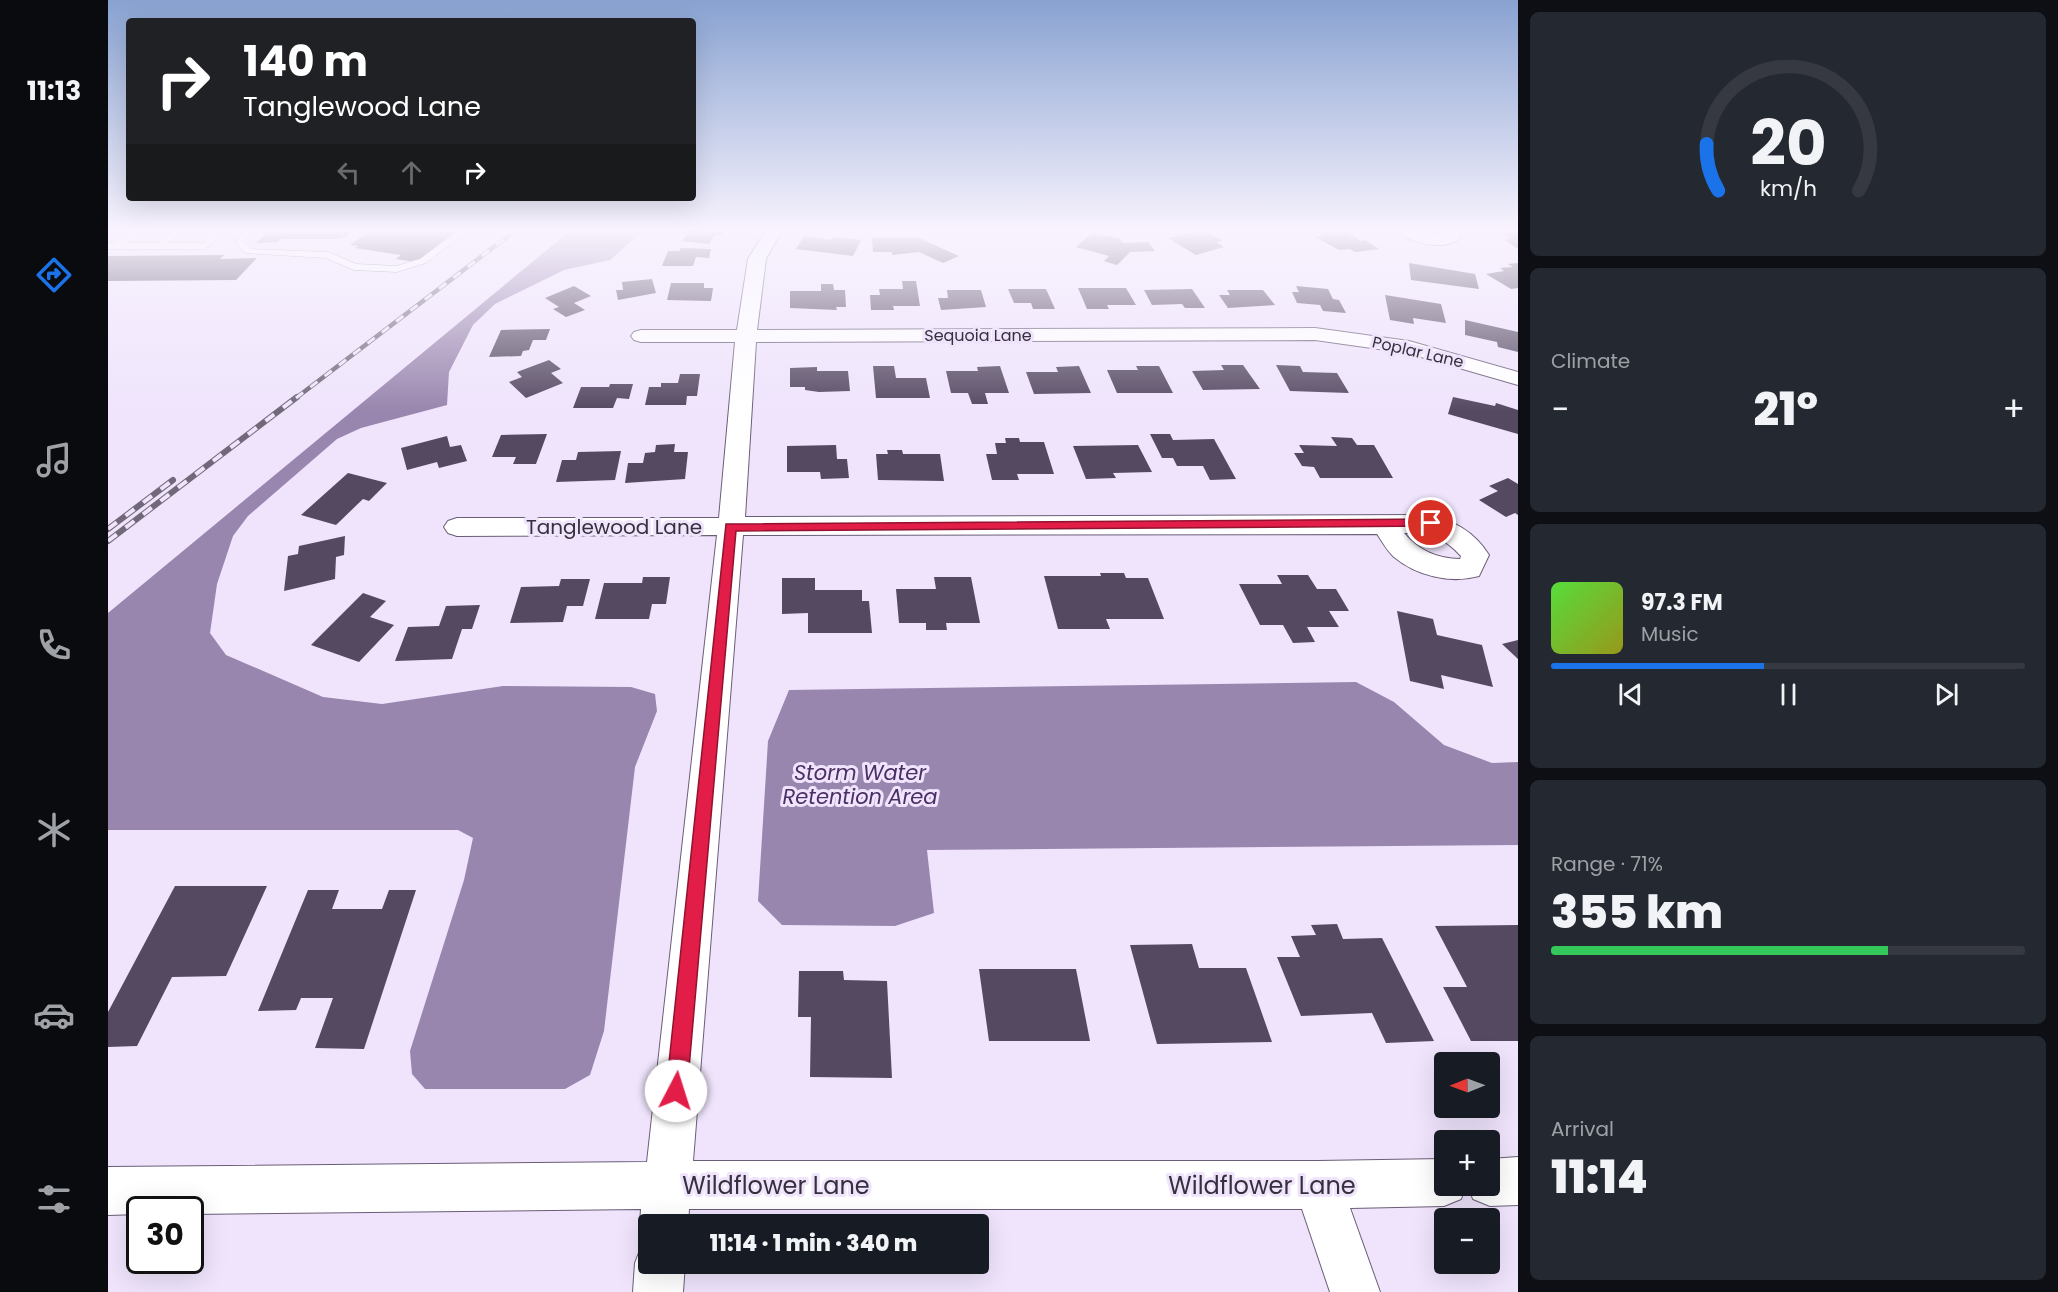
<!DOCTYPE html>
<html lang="en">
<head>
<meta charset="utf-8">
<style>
  :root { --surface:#171b24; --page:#242831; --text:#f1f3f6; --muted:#9ea1a6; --line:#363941; --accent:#1a73e8 }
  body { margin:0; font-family:Poppins,sans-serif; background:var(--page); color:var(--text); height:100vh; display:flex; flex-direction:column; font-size:22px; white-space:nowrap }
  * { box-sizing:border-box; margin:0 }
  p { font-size:20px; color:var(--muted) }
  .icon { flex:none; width:33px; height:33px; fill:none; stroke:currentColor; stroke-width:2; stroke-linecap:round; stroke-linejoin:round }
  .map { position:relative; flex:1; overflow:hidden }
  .details { display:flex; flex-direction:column; gap:12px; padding:12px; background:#0d0f14; width:540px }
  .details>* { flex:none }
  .top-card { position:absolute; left:18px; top:18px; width:570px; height:183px; border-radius:6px; box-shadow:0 6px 24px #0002; background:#202124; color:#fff; overflow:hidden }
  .needle { width:39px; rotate:269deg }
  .buttons { position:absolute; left:1326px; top:1052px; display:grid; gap:12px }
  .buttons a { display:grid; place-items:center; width:66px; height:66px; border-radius:6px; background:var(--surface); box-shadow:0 6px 24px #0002; font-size:30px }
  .speed { position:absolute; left:18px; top:1196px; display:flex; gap:12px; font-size:30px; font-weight:700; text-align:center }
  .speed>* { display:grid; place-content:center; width:78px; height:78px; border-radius:50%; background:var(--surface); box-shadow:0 6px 24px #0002; line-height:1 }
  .speed .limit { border:3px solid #111; border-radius:9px; background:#fff; color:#111 }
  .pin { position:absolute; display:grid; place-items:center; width:51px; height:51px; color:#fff; margin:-26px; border:3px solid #fff; border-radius:50%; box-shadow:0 2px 6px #0007 }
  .me { position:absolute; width:66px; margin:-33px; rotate:5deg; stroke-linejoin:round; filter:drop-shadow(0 0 4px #0008) }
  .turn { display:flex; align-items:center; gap:21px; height:126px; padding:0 18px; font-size:27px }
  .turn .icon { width:78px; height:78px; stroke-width:2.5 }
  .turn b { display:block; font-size:42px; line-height:51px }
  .lanes { display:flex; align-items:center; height:57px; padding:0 18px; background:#0003; justify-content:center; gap:30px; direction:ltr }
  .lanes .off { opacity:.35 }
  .big { font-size:45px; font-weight:800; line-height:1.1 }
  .details .widget { flex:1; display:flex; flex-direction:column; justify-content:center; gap:9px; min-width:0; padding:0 21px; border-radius:9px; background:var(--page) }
  .details .dial { align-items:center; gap:0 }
  .dial svg { height:156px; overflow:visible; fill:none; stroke:var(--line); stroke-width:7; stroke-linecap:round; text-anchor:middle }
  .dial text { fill:var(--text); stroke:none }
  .song { display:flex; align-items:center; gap:18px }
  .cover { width:72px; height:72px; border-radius:9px; background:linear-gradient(135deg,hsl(110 70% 55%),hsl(60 70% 35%)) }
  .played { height:6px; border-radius:3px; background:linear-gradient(90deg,var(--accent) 45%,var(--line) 45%) }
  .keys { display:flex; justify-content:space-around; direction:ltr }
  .heat { display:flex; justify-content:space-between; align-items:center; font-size:33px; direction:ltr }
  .charge { height:9px; border-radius:4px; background:linear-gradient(90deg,#34c759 71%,var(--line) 0) }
  .trip { position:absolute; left:530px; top:1214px; width:351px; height:60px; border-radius:6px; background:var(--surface); box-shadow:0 6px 24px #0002; font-weight:800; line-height:60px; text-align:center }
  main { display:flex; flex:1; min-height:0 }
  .tabs { display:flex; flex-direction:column; width:108px; justify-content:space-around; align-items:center; background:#090b0e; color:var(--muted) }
  .tabs .icon { width:42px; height:42px }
  .tabs .on { color:var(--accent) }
  .tabs b { font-size:27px; color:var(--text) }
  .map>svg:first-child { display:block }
  .water { fill:#9986ae }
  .building { fill:#554962 }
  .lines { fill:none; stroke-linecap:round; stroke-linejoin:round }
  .lane-casing { stroke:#6a5d77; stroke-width:1 }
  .street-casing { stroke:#6a5d77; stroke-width:2 }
  .lane { fill:#fff; fill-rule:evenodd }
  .street { fill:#fff; fill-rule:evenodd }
  .rail-far1-casing { stroke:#716979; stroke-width:4.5 }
  .rail-casing { stroke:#716979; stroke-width:6 }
  .rail-far1 { stroke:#efe4fc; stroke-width:3; stroke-dasharray:9; stroke-linecap:butt }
  .rail { stroke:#efe4fc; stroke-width:4; stroke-dasharray:11; stroke-linecap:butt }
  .route { fill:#e11d48; stroke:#92132f; stroke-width:1.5 }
  .labels { text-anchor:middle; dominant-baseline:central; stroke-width:6; stroke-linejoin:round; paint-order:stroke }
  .far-street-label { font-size:16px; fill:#36303c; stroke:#efe4fc }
  .street-label { font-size:20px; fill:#36303c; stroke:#efe4fc }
  .water-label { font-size:21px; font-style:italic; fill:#4b2f64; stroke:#efe4fc }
  .near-street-label { font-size:24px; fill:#36303c; stroke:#efe4fc }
</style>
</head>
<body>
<main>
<nav class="tabs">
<b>11:13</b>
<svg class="icon on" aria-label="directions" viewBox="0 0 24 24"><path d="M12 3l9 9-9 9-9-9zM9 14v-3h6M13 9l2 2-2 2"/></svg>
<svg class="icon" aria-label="music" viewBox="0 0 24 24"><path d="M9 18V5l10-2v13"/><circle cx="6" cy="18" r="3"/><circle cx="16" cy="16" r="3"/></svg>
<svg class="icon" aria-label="phone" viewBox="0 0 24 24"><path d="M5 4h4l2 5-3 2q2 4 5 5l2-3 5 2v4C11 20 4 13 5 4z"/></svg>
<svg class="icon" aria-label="climate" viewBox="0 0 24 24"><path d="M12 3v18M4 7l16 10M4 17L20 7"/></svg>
<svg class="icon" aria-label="car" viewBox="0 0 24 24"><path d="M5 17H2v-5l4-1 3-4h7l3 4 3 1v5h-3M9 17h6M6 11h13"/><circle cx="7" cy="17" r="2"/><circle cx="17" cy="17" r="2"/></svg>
<svg class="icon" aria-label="filters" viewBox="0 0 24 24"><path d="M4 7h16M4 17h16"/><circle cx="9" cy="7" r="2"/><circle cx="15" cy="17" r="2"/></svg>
</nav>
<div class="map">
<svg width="1410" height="1292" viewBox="0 0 1410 1292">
  <rect width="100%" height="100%" fill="#efe4fc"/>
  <path class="water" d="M 463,230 L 536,230 L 502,260 L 456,270 L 387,304 L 365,325 L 341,372 L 339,405 L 253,428 L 229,439 L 140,516 L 125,536 L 109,584 L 102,633 L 118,655 L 215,697 L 274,704 L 395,686 L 523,687 L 547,694 L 549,711 L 527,767 L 496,1031 L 482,1075 L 457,1089 L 317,1089 L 304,1074 L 302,1051 L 356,880 L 365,838 L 350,830 L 0,830 L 0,613 Z
    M 1248,682 L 1286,702 L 1336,745 L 1384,763 L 1410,762 L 1410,845 L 819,850 L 826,913 L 787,926 L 674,925 L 650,901 L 660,741 L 681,690 Z"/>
  <path class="building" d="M 161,230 L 244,230 L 238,237 L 226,239 L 173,239 L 170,242 L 148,243 Z
    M 264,230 L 331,230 L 348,232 L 308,262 L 288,259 L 293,255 L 247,248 L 250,246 L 242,245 Z
    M 582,230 L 617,230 L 613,236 L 607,235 L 601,244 L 574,241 Z
    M 1096,230 L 1115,241 L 1108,242 L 1116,247 L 1088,255 L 1060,238 Z
    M 1236,230 L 1253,241 L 1257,240 L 1271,249 L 1247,252 L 1242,249 L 1231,250 L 1207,237 L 1216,236 L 1211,233 Z
    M 1395,230 L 1410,230 L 1410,249 L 1397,240 L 1402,239 L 1394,233 L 1399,233 Z
    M 984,233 L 1011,238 L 1015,243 L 1040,242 L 1047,251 L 1022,252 L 1009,265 L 996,261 L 1001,256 L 968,247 Z
    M 696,236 L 723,240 L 724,237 L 753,240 L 745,256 L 688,249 Z
    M 764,238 L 811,238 L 851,256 L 835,263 L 811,252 L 784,255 L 784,252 L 765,252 Z
    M 573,248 L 603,249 L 601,258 L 588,257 L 585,266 L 554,266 L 560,251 L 571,251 Z
    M 116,255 L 112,259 L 149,258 L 128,280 L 0,281 L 0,256 Z
    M 1301,263 L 1367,274 L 1371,289 L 1303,280 Z
    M 1410,263 L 1410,288 L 1403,289 L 1378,274 L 1396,271 L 1392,268 L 1405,267 L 1400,264 Z
    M 544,279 L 548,293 L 510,300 L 508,290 L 515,290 L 514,282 Z
    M 794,281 L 808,281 L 812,306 L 785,306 L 786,310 L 763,310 L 762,295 L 772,295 L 771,289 L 795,289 Z
    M 563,283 L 596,283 L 596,288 L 605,288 L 603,301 L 559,300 Z
    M 713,284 L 725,284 L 726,290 L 737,290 L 738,307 L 728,307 L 729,310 L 682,308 L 682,291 L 713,291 Z
    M 466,286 L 483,296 L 466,303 L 477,310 L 458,317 L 445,309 L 451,307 L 437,298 Z
    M 1188,286 L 1220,289 L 1225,299 L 1231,300 L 1238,313 L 1215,311 L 1212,305 L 1189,303 L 1184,292 L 1191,292 Z
    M 970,288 L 1018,288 L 1028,305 L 999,305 L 1001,309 L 979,309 Z
    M 900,289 L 938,289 L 947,309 L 925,309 L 923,303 L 906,303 Z
    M 1084,289 L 1097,308 L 1077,308 L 1074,304 L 1044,305 L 1036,290 Z
    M 839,290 L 873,290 L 878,307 L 833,310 L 830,298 L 840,298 Z
    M 1119,290 L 1155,290 L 1167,305 L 1120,308 L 1111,295 L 1122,295 Z
    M 1277,295 L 1333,304 L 1338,323 L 1305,318 L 1306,324 L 1282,320 Z
    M 1357,320 L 1410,332 L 1410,352 L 1390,347 L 1389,342 L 1357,335 Z
    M 442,329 L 438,340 L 425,340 L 421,350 L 415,351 L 413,356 L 381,357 L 393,330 Z
    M 441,360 L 453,369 L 443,373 L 455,383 L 418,398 L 401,382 L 414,377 L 409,372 Z
    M 1113,365 L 1135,365 L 1152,389 L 1095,390 L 1084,371 L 1116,370 Z
    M 1168,365 L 1192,366 L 1195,372 L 1229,373 L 1241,393 L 1182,391 Z
    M 765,366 L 786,366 L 788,378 L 818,378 L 822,398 L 768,398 Z
    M 892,366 L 901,393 L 877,393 L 880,404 L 864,404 L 860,393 L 843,393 L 838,371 L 870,371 L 869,367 Z
    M 971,366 L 983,393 L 926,394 L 918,372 L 950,372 L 948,367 Z
    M 1028,366 L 1051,366 L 1065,393 L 1009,393 L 999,370 L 1030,370 Z
    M 709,367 L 709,371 L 740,371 L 742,391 L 711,392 L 697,390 L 697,387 L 682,387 L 682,368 Z
    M 572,374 L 592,374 L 589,396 L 579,396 L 578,405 L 537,405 L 541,387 L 553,387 L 553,383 L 570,383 Z
    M 502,384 L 525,384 L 521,399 L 509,398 L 505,408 L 465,408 L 473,387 L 501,387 Z
    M 1345,397 L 1387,406 L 1388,403 L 1410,410 L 1410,434 L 1340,414 Z
    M 439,434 L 428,464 L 405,464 L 408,457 L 384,457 L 393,435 Z
    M 1042,434 L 1062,434 L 1065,440 L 1106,439 L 1128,479 L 1102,480 L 1095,466 L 1069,466 L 1065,458 L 1054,458 Z
    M 339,436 L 342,447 L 353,445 L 359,461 L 331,468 L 329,462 L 299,470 L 293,448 Z
    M 1223,437 L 1244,438 L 1249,445 L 1266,445 L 1285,478 L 1212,478 L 1206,467 L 1194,466 L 1186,453 L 1196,453 L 1191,445 L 1229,446 Z
    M 897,438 L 911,438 L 912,442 L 936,442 L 946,474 L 909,474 L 911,480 L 884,480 L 878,454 L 889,454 L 887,443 L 898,443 Z
    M 567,444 L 566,452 L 580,452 L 577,479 L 517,483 L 520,463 L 535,463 L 537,453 L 547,452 L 548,445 Z
    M 728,445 L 729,459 L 739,459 L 741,478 L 713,479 L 712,472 L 679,472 L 679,446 Z
    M 1030,445 L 1044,472 L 1005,473 L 1008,478 L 978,479 L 965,446 Z
    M 779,450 L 794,450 L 795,454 L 832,454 L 836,481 L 770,480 L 768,454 L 780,454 Z
    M 513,451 L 507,480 L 448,482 L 454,460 L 468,460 L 470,452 Z
    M 240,473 L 279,483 L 261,501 L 255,499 L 228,525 L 193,515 Z
    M 1400,478 L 1410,484 L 1410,515 L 1407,513 L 1398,517 L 1371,500 L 1390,491 L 1381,486 Z
    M 237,536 L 236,555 L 228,557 L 227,579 L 176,591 L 180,556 L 190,554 L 191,546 Z
    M 992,573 L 1016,573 L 1018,578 L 1040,578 L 1056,619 L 998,619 L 1002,629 L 950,629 L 936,576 L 993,576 Z
    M 1169,575 L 1200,575 L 1209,589 L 1228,589 L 1241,611 L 1221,611 L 1231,627 L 1199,627 L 1207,642 L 1185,643 L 1175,625 L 1152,625 L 1131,584 L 1174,584 Z
    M 535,577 L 562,577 L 558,604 L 544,604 L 541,619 L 487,619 L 496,583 L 534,583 Z
    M 826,577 L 863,577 L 872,623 L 838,623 L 839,630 L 818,630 L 818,623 L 791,623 L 788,589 L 828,589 Z
    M 674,578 L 707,578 L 707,590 L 754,590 L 754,601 L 761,601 L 764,633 L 700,633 L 700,613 L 674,614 Z
    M 453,579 L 482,579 L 475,606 L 459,606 L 455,622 L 402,623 L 413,587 L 451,586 Z
    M 255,593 L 278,601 L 262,617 L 286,625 L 251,662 L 203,645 Z
    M 372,605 L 364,629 L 354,629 L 344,659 L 287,661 L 300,627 L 331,626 L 338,606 Z
    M 1289,611 L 1325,619 L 1329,635 L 1374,645 L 1385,687 L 1333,675 L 1336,689 L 1302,681 Z
    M 1410,640 L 1410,659 L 1394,644 Z
    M 67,886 L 159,886 L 118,976 L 64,977 L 29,1046 L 0,1047 L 0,1012 Z
    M 200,890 L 231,890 L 224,909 L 274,909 L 281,890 L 308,890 L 256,1049 L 207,1048 L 225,998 L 193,998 L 188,1010 L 150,1011 Z
    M 1229,924 L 1235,939 L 1274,938 L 1326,1041 L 1278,1043 L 1264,1013 L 1193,1016 L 1169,957 L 1192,957 L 1183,936 L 1208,935 L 1203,925 Z
    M 1410,925 L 1410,1041 L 1363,1041 L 1335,987 L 1359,987 L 1327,926 Z
    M 1084,944 L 1091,968 L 1138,968 L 1164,1042 L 1049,1044 L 1022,945 Z
    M 871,969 L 968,969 L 982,1041 L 881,1041 Z
    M 691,971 L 735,971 L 736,980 L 779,981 L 784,1078 L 702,1077 L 703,1017 L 690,1017 Z"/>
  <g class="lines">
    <defs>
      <path id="lane" d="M 25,230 L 34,230 L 18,243 L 50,243 L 66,230 L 75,230 L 60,243 L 95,243 L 109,230 L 118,230 L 97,249 L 0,249 L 0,243 L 7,243 Z
        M 139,230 L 148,230 L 136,242 L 142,249 L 220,252 L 248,264 L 288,266 L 312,259 L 351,230 L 360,230 L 318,263 L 289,272 L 246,270 L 218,258 L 137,253 L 127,242 Z"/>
      <path id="street" d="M 658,230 L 674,230 L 658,259 L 649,330 L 1207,328 L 1301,341 L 1410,372 L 1410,385 L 1299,353 L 1207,340 L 648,342 L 637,517 L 1317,515 C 1344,519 1366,531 1381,555 L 1371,576 C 1342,584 1309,576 1286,557 C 1279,551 1274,541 1269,534 L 635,535 L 585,1161 L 1210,1161 L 1336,1159 L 1336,1185 L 1358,1185 L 1353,1199 L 1336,1206 L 1242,1208 L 1272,1292 L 1222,1292 L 1194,1209 L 581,1209 L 580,1224 L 540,1224 L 540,1242 L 532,1224 L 533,1209 L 82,1214 L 82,1209 L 32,1209 L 32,1214 L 0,1215 L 0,1167 L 539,1162 L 609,535 L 349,536 L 340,533 L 336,527 L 340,521 L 349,518 L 611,518 L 627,342 L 533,342 L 526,340 L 523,336 L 526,332 L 533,330 L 629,330 L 640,259 ZM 1296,533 C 1321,532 1336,537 1353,556 L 1352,559 C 1330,559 1310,550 1296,533 Z
        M 1289,230 L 1311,230 L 1333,235 L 1335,234 L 1334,230 L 1350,230 L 1353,237 C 1341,252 1300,244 1289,230 Z
        M 1410,1157 L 1410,1205 L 1382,1206 L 1365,1199 L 1360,1185 L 1382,1185 L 1382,1159 Z
        M 540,1243 L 540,1263 L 577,1263 L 575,1292 L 525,1292 L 527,1263 L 534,1245 Z"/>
    </defs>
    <use href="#lane" class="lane-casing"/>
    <use href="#street" class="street-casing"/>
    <use href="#lane" class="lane"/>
    <use href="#street" class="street"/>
    <defs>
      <path id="rail-far1" d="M 188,398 L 408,230"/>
      <path id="rail" d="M 0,529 L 65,480
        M 0,541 L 189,397"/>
    </defs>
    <use href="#rail-far1" class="rail-far1-casing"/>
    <use href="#rail" class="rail-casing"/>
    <use href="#rail-far1" class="rail-far1"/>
    <use href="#rail" class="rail"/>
  </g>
  <linearGradient id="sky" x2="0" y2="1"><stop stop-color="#88a2d1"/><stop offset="0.56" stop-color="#f8f3fe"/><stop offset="1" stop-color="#f8f3fe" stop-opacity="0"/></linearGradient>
  <rect width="1410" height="411" fill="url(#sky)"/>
  <path class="route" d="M 1323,519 L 1328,520 L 1328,526 L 628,531 L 579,1091 L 576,1098 L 568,1101 L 561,1098 L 558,1091 L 618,524 Z"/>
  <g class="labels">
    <g class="far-street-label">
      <text x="870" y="335">Sequoia Lane</text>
      <text transform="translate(1310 352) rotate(13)">Poplar Lane</text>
    </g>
    <g class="street-label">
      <text x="506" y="527">Tanglewood Lane</text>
    </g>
    <g class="water-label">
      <text x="752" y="772">Storm Water<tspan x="752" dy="24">Retention Area</tspan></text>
    </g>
    <g class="near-street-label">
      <text x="668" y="1185">Wildflower Lane</text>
      <text x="1154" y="1185">Wildflower Lane</text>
    </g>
  </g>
</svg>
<div class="buttons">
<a><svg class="needle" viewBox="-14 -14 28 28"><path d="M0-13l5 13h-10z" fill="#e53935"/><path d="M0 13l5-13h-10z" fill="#9ea1a6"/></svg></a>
<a>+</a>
<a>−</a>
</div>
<div class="speed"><div class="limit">30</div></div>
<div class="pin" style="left:1323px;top:523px;background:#d93025"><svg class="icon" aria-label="arrive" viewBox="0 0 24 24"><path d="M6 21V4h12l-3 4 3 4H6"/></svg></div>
<svg class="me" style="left:568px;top:1091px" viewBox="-20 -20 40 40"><circle r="19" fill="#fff"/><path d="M0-13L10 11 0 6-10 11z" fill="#e11d48"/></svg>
<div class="trip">11:14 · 1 min · 340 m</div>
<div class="top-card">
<div class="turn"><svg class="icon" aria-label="right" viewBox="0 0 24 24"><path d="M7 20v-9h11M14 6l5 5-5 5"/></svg><div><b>140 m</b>Tanglewood Lane</div></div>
<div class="lanes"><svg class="icon off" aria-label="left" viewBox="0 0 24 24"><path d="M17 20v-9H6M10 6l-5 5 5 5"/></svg><svg class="icon off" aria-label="ahead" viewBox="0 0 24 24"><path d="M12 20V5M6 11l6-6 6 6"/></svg><svg class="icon" aria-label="right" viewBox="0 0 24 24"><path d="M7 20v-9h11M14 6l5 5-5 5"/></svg></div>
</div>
</div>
<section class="details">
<div class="widget dial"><svg viewBox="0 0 100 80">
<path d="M14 69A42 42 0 1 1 86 69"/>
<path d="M14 69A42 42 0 0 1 8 45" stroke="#1a73e8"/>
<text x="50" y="56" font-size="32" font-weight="700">20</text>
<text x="50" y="72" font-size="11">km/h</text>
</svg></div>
<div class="widget"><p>Climate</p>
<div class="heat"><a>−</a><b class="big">21°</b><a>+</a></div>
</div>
<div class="widget">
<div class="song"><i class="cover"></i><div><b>97.3 FM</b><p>Music</p></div></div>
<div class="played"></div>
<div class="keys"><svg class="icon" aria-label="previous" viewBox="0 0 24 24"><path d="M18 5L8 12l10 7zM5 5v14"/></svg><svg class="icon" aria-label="pause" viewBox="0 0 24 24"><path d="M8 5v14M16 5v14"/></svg><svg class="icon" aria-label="next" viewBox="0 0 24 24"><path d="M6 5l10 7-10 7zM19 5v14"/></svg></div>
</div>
<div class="widget"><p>Range · 71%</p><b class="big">355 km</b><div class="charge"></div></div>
<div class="widget"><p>Arrival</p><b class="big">11:14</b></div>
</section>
</main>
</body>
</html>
